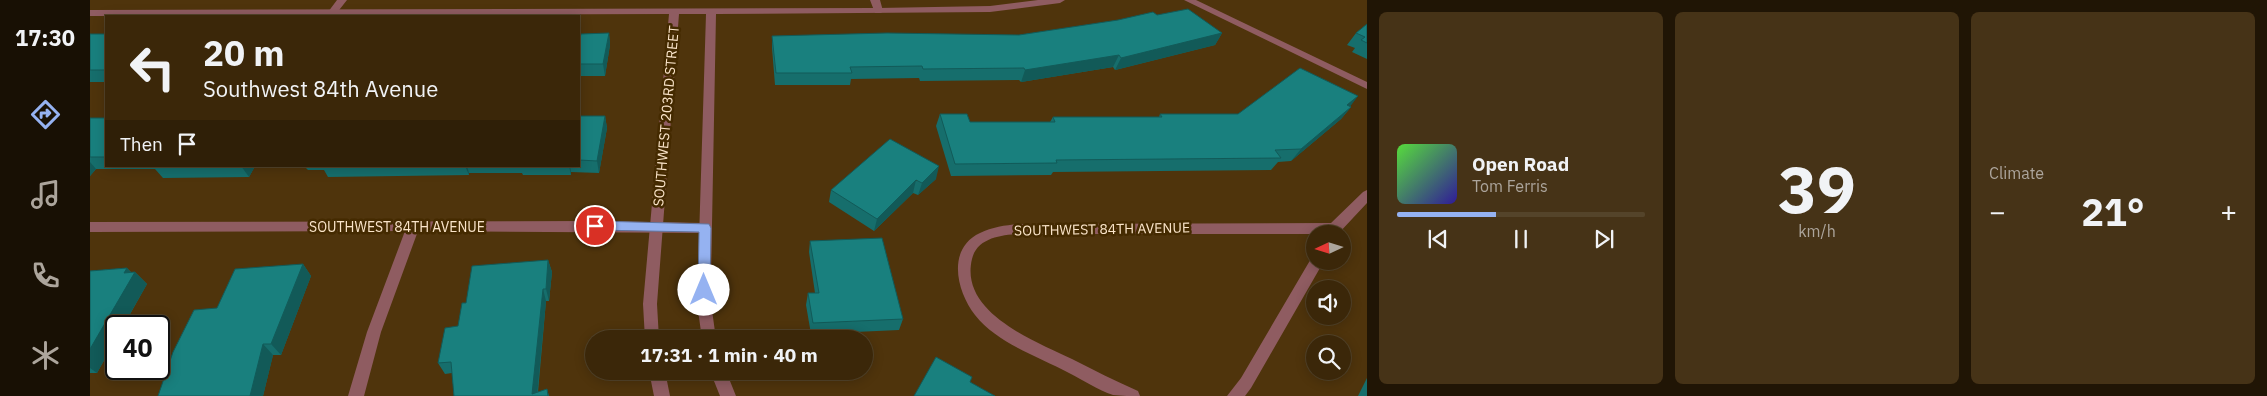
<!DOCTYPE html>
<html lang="en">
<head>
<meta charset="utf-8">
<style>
  :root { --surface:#3b2709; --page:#463317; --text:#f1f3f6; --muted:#aca59c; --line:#54442a; --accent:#95b2f1 }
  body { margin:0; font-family:"IBM Plex Sans",sans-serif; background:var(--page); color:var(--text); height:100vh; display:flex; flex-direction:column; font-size:19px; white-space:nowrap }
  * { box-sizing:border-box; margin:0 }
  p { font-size:16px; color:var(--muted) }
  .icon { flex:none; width:28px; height:28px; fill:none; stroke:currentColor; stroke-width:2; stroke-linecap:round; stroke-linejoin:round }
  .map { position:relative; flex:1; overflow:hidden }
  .panel { display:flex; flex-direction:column; gap:12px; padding:12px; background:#201505; width:900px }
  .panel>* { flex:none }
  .guide { position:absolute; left:15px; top:15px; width:475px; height:152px; border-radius:0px; box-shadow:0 2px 12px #0003,0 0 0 1px var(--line); background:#3b2709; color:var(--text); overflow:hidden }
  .needle { width:32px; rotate:266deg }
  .fabs { position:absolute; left:1216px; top:225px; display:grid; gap:10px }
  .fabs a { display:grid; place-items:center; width:45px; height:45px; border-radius:50%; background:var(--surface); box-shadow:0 2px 12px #0003,0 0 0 1px var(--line); font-size:25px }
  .speed { position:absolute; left:15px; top:315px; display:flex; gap:10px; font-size:25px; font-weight:700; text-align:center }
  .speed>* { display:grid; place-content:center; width:65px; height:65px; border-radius:50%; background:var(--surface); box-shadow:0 2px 12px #0003,0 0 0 1px var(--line); line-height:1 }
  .speed .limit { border:2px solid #111; border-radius:8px; background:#fff; color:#111 }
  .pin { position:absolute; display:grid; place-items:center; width:42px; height:42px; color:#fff; margin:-21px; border:2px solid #fff; border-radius:50%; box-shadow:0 1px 5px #0007 }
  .me { position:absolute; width:55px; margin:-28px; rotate:0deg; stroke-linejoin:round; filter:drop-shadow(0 0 4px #0008) }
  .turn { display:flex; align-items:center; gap:18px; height:105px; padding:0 15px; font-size:22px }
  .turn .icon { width:65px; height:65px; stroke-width:2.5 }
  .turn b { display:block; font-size:35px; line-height:42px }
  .then { display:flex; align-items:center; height:48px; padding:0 15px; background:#0003; gap:10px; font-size:19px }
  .big { font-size:38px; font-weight:800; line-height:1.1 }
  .panel .widget { flex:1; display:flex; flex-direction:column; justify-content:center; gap:8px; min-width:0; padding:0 18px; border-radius:8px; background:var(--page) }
  .panel .dial { align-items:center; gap:0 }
  .dial b { font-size:65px; line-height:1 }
  .song { display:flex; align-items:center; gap:15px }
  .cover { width:60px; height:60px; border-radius:8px; background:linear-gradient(135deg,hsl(110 70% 55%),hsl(250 70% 35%)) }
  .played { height:5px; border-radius:2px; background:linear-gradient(90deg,var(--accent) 40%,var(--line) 40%) }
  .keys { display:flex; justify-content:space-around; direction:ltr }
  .heat { display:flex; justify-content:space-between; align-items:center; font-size:28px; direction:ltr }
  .panel .tiles { flex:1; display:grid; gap:12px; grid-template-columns:repeat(3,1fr) }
  .trip { position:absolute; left:495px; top:330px; width:288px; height:50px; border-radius:25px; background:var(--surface); box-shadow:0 2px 12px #0003,0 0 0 1px var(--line); font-weight:800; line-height:50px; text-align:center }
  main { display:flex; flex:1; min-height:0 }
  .menu { display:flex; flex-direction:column; width:90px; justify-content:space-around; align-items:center; background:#181004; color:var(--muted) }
  .menu .icon { width:35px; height:35px }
  .menu .current { color:var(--accent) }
  .menu b { font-size:22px; color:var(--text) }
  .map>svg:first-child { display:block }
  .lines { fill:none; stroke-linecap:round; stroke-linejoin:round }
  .minor { fill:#8f5c61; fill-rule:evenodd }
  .tertiary { fill:#8f5c61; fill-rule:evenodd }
  .wall { fill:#166e6c }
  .shaded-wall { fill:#125a58 }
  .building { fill:#19807e; stroke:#125a58 }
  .route { fill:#95b2f1; stroke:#61749d }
  .labels { text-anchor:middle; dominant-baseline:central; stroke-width:5; stroke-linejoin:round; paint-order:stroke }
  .street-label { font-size:14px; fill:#fbe5ca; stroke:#442a00 }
</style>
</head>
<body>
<main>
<nav class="menu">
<b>17:30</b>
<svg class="icon current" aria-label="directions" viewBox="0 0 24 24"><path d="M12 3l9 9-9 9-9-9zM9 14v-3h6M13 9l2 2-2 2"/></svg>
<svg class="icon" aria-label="music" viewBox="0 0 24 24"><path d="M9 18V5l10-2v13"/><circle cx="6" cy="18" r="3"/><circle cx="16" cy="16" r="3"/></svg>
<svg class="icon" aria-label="phone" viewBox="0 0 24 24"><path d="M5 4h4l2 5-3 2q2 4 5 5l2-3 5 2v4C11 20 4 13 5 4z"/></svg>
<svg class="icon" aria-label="climate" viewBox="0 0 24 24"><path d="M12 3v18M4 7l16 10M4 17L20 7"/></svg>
</nav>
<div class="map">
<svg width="1277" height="396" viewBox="0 0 1277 396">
  <rect width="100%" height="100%" fill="#4f340c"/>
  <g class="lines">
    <path class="minor" d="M 247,0 L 257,0 L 246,14 L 240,14 L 238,12 Z
      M 780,0 L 790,0 L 793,11 L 791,13 L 785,13 Z
      M 1094,0 L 1106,0 L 1277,82 L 1277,89 Z
      M 1277,190 L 1277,203 L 1248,234 L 929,234 C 911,235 887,238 882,259 C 869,313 945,341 982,359 C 1004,370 1025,381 1048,391 L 1050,396 C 1042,396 1031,396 1023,395 C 1008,390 993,380 979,373 C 948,356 908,344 885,315 C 867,292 856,249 890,233 C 905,226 922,224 938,224 L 1241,223 L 1273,192 Z
      M 505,221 L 615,223 L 620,225 L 621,228 L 620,231 L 615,233 L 328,231 L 291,332 L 274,396 L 258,396 L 277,332 L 315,231 L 0,232 L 0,222 Z
      M 1225,256 L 1225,261 L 1234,261 L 1161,388 L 1155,396 L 1137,396 L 1151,378 L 1222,257 Z"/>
    <path class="tertiary" d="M 948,0 L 975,0 L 970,3 L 900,12 L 626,14 L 621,278 L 621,303 L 626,339 L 612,339 L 607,303 L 616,14 L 589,14 L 567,304 L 569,339 L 555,339 L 553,304 L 579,14 L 0,16 L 0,10 L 788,8 L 900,6 Z
      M 559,371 L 575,371 L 580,396 L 564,396 Z
      M 620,371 L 636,371 L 646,396 L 630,396 Z"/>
  </g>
  <path class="wall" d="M 1067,15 L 1132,33 L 1125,45 L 1025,70 L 1023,67 L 931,82 L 929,80 L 830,81 L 829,78 L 761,79 L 760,85 L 685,85 L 682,48 L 682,36 L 929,35 Z
    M 1277,24 L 1277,59 L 1262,52 L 1265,48 L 1257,45 L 1266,33 Z
    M 519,33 L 520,45 L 515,76 L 489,76 L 489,38 Z
    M 0,34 L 16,34 L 16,82 L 0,82 Z
    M 1260,106 L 1261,107 L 1251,119 L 1201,161 L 1188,162 L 1181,170 L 963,172 L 961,175 L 861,176 L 846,126 L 850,114 L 880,122 L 960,122 L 963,117 L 1069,117 L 1070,114 L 1148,114 Z
    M 489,116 L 515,116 L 517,128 L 509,173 L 481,172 L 481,175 L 433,175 L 432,173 L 379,173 L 379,175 L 238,177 L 234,170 L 218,170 L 216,168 L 164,168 L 159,177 L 73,178 L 65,169 L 6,169 L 0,176 L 0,118 L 16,118 L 16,166 L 489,166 Z
    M 846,179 L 828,195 L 823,193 L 784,231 L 739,202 L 741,190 Z
    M 720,241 L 813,319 L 809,330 L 721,334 L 716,305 L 718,293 L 725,293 L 719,252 Z
    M 458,260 L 462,272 L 459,301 L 456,301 L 448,392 L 457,389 L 459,396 L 364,396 L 362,373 L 355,374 L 348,363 L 368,326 Z
    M 213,264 L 221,276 L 191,355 L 183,355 L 173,396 L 68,396 L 127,308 Z
    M 37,268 L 41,272 L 45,272 L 57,284 L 7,373 L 0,373 L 0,271 Z
    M 1277,378 L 1277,396 L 1268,396 Z"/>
  <path class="shaded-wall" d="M 519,33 L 520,45 L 515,76 L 513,64 Z
    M 1132,33 L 1125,45 L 1025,70 L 1031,58 Z
    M 1029,55 L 1023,67 L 931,82 L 935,70 Z
    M 1268,96 L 1259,108 L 1257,105 Z
    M 1261,107 L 1251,119 L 1201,161 L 1211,149 Z
    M 515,116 L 517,128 L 509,173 L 507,161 Z
    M 0,162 L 6,169 L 0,176 Z
    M 151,166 L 163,166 L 164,168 L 159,177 Z
    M 375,166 L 377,166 L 379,173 L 379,175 Z
    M 479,166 L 480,166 L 481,172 L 481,175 Z
    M 849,166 L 846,179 L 828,195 L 832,183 Z
    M 826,180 L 823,193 L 784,231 L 787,219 Z
    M 458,260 L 462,272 L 459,301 L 456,289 Z
    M 213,264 L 221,276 L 191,355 L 181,344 Z
    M 37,268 L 43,275 L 45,272 L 57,284 L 33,326 L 26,326 L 26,338 L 7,373 L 0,368 L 0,349 L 34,273 Z
    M 453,289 L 456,301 L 447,396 L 442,394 Z
    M 173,344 L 183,355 L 173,396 L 160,396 Z"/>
  <path class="building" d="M 1098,9 L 1132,33 L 1031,58 L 1029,55 L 935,70 L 934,68 L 833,69 L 832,66 L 760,67 L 762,73 L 686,73 L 682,36 L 797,33 L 929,35 L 1028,20 L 1063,12 L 1067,15 Z
    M 1277,24 L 1277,43 L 1271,40 L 1275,37 L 1266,33 Z
    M 519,33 L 513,64 L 489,64 L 489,38 L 490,38 L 491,34 Z
    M 0,34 L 16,34 L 16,70 L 0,70 Z
    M 1210,68 L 1268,96 L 1257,105 L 1261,107 L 1211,149 L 1185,150 L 1191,158 L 966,160 L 967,163 L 865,164 L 850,114 L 877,114 L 880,122 L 965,122 L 963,117 L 1072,117 L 1070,114 L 1148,114 Z
    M 489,116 L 515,116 L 507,161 L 489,160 Z
    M 0,118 L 16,118 L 16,157 L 0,157 Z
    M 800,139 L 849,166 L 832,183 L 826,180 L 787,219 L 741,190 Z
    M 792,238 L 813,319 L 723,323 L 718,293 L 729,293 L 720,241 Z
    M 458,260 L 456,289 L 453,289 L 442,394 L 457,389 L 458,396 L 364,396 L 361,362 L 348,363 L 355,328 L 368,326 L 372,303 L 376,303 L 382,266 Z
    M 213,264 L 181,344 L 173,344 L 160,396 L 68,396 L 83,352 L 104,310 L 127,308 L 145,269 Z
    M 37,268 L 34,273 L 45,272 L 0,349 L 0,271 Z
    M 846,357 L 882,377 L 880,382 L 905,396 L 824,396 Z"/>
  <path class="route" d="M 505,221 L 619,224 L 621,228 L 620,290 L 619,294 L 609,294 L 608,290 L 609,232 L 505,230 L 499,226 Z"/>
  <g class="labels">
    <g class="street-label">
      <text transform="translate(576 116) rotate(-85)">SOUTHWEST 203RD STREET</text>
      <text x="307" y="227">SOUTHWEST 84TH AVENUE</text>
      <text transform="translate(1012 229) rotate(-1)">SOUTHWEST 84TH AVENUE</text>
    </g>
  </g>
</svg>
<div class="fabs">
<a><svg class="needle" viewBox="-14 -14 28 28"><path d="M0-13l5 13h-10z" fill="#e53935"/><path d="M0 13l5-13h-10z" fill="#aca59c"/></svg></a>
<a><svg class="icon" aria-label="sound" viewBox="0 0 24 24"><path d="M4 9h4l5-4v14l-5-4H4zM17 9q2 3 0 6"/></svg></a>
<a><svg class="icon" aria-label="search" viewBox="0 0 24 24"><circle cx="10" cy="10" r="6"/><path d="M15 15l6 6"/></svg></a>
</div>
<div class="speed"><div class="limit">40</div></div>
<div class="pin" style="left:505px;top:226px;background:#d93025"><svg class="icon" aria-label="arrive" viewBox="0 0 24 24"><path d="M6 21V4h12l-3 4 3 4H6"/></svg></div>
<svg class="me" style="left:614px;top:290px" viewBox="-20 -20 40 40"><circle r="19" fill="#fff"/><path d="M0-13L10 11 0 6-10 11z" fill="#95b2f1"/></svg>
<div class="trip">17:31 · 1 min · 40 m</div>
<div class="guide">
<div class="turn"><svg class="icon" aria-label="left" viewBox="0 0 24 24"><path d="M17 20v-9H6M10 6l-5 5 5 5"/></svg><div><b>20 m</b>Southwest 84th Avenue</div></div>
<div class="then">Then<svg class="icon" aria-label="arrive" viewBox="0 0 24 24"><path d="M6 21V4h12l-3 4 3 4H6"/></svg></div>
</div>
</div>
<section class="panel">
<div class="tiles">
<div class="widget">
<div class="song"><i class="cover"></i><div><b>Open Road</b><p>Tom Ferris</p></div></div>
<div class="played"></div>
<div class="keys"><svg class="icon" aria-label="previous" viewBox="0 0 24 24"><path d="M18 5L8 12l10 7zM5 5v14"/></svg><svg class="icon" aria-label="pause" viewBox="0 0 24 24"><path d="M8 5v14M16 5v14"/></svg><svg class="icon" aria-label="next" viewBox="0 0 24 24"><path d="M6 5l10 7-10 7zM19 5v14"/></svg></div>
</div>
<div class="widget dial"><b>39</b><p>km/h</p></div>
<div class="widget"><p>Climate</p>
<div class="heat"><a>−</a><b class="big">21°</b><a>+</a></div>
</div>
</div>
</section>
</main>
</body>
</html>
